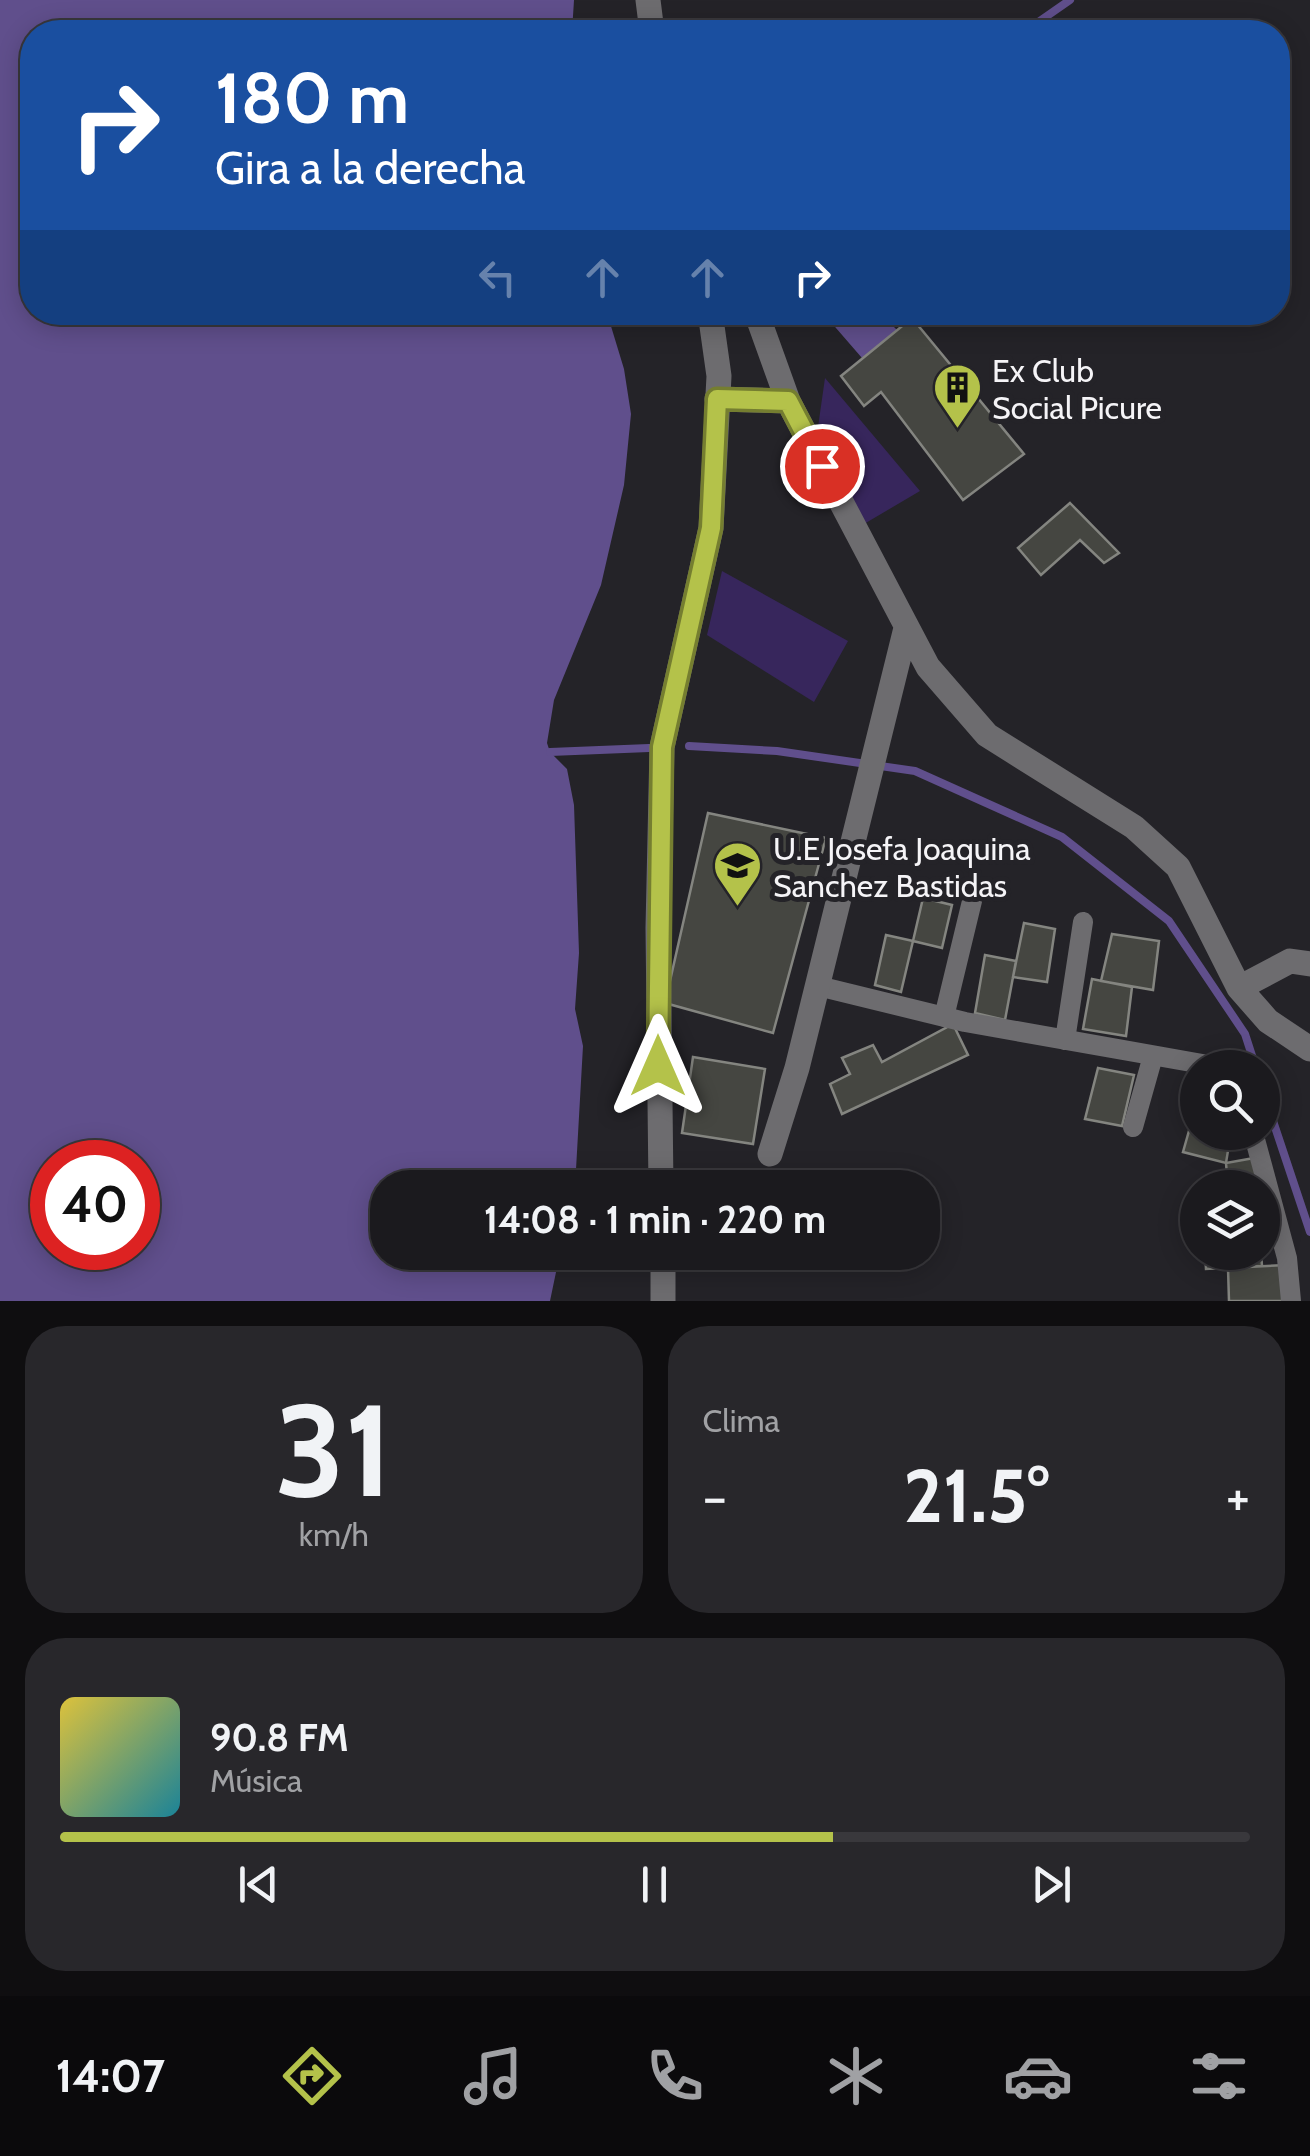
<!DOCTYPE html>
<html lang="es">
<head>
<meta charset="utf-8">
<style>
  :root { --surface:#1b1a1e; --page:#28272b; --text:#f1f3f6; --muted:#a0a1a4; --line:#39383c; --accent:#b4c24a }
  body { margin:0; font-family:Cabin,sans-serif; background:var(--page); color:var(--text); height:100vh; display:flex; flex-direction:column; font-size:38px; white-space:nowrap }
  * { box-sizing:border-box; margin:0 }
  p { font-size:32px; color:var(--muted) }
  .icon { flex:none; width:55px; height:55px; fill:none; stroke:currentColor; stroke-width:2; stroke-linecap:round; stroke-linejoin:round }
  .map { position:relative; height:1301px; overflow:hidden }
  .side { display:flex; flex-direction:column; gap:25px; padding:25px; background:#0f0e10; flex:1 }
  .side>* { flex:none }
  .banner { position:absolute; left:20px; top:20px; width:1270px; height:305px; border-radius:40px; box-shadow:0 5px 25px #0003,0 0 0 2px var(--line); background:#1a4fa0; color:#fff; overflow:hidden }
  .controls { position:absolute; left:1180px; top:1050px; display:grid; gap:20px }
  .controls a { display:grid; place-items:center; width:100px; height:100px; border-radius:50%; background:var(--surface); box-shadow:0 5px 25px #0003,0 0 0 2px var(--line); font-size:50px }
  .speed { position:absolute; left:30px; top:1140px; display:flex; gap:20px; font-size:50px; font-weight:700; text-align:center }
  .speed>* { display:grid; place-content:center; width:130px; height:130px; border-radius:50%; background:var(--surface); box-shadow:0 5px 25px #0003,0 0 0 2px var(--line); line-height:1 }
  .speed .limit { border:15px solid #d22; background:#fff; color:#111 }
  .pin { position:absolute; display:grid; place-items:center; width:85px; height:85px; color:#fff; margin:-42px; border:5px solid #fff; border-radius:50%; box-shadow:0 2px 10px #0007 }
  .me { position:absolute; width:110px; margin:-55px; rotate:0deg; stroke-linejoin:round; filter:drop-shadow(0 0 8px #0008) }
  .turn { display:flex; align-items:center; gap:35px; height:210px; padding:0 30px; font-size:45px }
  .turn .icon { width:130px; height:130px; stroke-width:2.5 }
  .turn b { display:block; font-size:70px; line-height:85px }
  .lanes { display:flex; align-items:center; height:95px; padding:0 30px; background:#0003; justify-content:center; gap:50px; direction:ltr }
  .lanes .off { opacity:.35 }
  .big { font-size:75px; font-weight:700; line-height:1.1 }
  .side .widget { flex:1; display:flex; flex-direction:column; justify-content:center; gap:15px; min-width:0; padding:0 35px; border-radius:40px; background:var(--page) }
  .side .dial { align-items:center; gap:0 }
  .dial b { font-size:130px; line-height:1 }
  .song { display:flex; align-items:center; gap:30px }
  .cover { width:120px; height:120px; border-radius:15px; background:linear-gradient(135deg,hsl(50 70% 55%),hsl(190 70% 35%)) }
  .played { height:10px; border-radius:5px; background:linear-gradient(90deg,var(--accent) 65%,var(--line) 65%) }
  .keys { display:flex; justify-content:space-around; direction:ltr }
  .heat { display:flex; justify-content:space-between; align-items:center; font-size:55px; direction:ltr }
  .side .tiles { flex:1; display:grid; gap:25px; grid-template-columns:1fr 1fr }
  .widget:last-child { grid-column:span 2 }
  .trip { position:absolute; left:370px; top:1170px; width:570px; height:100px; border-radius:40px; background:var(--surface); box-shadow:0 5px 25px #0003,0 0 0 2px var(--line); font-weight:700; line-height:100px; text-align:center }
  .tab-bar { display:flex; height:160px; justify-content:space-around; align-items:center; background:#0b0a0c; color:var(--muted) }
  .tab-bar .icon { width:70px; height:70px }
  .tab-bar .current { color:var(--accent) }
  .tab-bar b { font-size:45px; color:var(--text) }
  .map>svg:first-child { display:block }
  .green { fill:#37265c }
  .water { fill:#604f8c; fill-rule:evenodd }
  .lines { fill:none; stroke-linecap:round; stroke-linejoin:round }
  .stream { stroke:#604f8c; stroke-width:8 }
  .building { fill:#454641; stroke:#848580; stroke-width:2.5 }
  .pedestrian { stroke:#6d6c6f; stroke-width:20 }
  .minor { stroke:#6d6c6f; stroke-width:25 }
  .tertiary { stroke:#6d6c6f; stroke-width:25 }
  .route-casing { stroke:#757e30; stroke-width:25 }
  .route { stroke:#b4c24a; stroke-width:18 }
  .labels { text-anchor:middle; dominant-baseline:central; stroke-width:10; stroke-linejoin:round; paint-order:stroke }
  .poi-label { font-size:32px; fill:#f5f4f7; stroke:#242328; text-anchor:start }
</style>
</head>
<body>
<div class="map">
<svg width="1310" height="1301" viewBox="0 0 1310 1301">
  <rect width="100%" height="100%" fill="#242328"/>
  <path class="green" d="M 825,378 L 920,491 L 864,524 L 817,434 Z
    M 722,571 L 848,641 L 814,702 L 707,635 Z"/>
  <path class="water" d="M 0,0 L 574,0 L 572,32 L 32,32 L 32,312 L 607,313 L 624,369 L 631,414 L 624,485 L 601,585 L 554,700 L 547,743 L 550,752 L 567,769 L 574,805 L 579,953 L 575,1009 L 583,1046 L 575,1187 L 388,1188 L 388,1252 L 560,1253 L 550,1301 L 0,1301 ZM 52,1162 L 138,1162 L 138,1248 L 52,1248 Z
    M 823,313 L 880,313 L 897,330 L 862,358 Z"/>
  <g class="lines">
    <path class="stream" d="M 1024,32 L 1070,0
      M 608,317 L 614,312
      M 689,746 L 777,751 L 915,771 L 1062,837 L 1169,921 L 1245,1034 L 1256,1068
      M 550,752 L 649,748
      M 1262,1088 L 1310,1232"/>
  </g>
  <path class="building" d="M 912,318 L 1024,454 L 963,500 L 881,392 L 864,406 L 841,376 Z
    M 1070,503 L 1119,553 L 1104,563 L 1080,540 L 1041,575 L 1018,548 Z
    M 708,813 L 826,838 L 773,1033 L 665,1003 Z
    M 923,898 L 952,905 L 942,948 L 913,941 Z
    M 1024,923 L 1055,929 L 1047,982 L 1013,977 Z
    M 1112,934 L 1159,941 L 1153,990 L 1101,981 Z
    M 886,935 L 913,941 L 901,992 L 875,985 Z
    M 985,955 L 1016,961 L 1005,1020 L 975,1013 Z
    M 1092,979 L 1132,987 L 1126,1036 L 1083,1029 Z
    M 953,1024 L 968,1055 L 842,1114 L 830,1084 L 850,1074 L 842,1058 L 873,1045 L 882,1062 Z
    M 693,1057 L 765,1069 L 753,1144 L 682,1133 Z
    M 1098,1068 L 1134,1075 L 1122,1126 L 1085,1119 Z
    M 1198,1099 L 1198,1132 L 1231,1132 L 1226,1163 L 1183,1152 Z
    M 1254,1158 L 1257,1188 L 1228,1188 L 1226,1163 Z
    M 1205,1252 L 1261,1252 L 1262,1266 L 1206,1269 Z
    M 1286,1265 L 1288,1301 L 1229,1301 L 1228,1268 Z"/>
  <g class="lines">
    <path class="pedestrian" d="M 818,986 L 965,1022 L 1225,1068
      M 944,1017 L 972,901
      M 1065,1040 L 1083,922
      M 1133,1127 L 1153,1056
      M 1253,1132 L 1287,1258 L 1291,1301"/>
    <path class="minor" d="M 756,312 L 788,401 L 928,667 L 987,735 L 1134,827 L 1178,867 L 1239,988 L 1268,1021 L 1310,1049
      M 717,399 L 788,401
      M 1239,988 L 1290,961 L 1310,964
      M 770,1154 L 797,1068 L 906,628"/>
    <path class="tertiary" d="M 648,0 L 652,32
      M 661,1188 L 658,928 L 662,747 L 711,528 L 719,376 L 710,312
      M 663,1252 L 663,1301"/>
  </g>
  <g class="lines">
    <defs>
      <path id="route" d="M 658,1066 L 662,747 L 711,528 L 717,399 L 788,401 L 822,466"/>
    </defs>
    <use href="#route" class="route-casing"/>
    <use href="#route" class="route"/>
  </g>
  <defs>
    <symbol id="building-pin" viewBox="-11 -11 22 30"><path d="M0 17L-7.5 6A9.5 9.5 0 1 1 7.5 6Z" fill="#b4c24a" stroke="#242328"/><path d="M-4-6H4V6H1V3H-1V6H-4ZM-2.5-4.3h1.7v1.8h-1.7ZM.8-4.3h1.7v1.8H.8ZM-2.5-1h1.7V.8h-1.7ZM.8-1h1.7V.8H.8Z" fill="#111"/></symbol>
    <symbol id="university-pin" viewBox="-11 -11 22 30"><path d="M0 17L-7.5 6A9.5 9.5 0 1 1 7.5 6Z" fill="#b4c24a" stroke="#242328"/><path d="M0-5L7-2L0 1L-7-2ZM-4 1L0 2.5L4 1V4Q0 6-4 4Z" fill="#111"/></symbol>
  </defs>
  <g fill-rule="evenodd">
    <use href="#building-pin" x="930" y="360" width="55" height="75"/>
    <use href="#university-pin" x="710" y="838" width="55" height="75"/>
  </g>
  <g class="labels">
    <g class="poi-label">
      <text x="992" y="370">Ex Club<tspan x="992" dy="37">Social Picure</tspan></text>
      <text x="773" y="848">U.E Josefa Joaquina<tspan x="773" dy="37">Sanchez Bastidas</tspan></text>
    </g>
  </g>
</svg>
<div class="controls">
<a><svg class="icon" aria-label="search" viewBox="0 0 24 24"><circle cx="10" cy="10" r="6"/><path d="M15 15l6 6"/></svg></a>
<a><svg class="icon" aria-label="layers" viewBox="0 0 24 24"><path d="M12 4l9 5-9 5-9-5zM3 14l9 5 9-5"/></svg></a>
</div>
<div class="speed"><div class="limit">40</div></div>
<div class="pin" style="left:822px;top:466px;background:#d93025"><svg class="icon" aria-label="arrive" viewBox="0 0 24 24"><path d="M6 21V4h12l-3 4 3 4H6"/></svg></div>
<svg class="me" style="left:658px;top:1066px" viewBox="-20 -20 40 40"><path d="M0-17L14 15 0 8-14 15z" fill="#b4c24a" stroke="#fff" stroke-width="4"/></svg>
<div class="trip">14:08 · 1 min · 220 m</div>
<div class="banner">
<div class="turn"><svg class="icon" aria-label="right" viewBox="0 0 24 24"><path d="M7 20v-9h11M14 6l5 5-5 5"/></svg><div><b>180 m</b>Gira a la derecha</div></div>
<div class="lanes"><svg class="icon off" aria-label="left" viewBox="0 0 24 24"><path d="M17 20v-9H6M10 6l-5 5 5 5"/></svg><svg class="icon off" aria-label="ahead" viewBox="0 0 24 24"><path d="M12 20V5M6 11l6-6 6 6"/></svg><svg class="icon off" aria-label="ahead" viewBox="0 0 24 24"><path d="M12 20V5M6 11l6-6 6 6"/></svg><svg class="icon" aria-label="right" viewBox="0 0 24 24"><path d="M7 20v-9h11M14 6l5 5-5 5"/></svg></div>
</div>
</div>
<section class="side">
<div class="tiles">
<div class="widget dial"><b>31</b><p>km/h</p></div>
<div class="widget"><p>Clima</p>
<div class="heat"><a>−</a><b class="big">21.5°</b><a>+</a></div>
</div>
<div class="widget">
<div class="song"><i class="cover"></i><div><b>90.8 FM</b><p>Música</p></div></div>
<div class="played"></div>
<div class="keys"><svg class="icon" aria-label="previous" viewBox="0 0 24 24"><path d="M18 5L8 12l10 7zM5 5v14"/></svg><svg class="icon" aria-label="pause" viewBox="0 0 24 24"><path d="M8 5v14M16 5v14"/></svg><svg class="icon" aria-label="next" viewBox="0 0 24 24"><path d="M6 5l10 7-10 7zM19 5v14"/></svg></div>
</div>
</div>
</section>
<nav class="tab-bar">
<b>14:07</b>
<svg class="icon current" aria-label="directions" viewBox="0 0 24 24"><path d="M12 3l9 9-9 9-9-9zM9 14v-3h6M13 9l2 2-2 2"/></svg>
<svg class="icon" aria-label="music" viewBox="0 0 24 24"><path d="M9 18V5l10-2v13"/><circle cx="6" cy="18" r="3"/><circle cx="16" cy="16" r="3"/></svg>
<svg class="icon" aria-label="phone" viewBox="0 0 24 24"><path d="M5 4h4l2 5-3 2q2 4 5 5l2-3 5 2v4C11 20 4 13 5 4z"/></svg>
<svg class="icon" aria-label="climate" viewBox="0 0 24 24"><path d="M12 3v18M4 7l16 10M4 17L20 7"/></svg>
<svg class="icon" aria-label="car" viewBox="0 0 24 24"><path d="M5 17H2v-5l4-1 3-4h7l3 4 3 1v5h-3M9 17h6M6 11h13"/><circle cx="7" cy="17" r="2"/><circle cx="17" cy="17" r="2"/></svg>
<svg class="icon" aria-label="filters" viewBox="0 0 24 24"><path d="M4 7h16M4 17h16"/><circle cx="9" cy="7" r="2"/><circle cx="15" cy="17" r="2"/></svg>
</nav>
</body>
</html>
